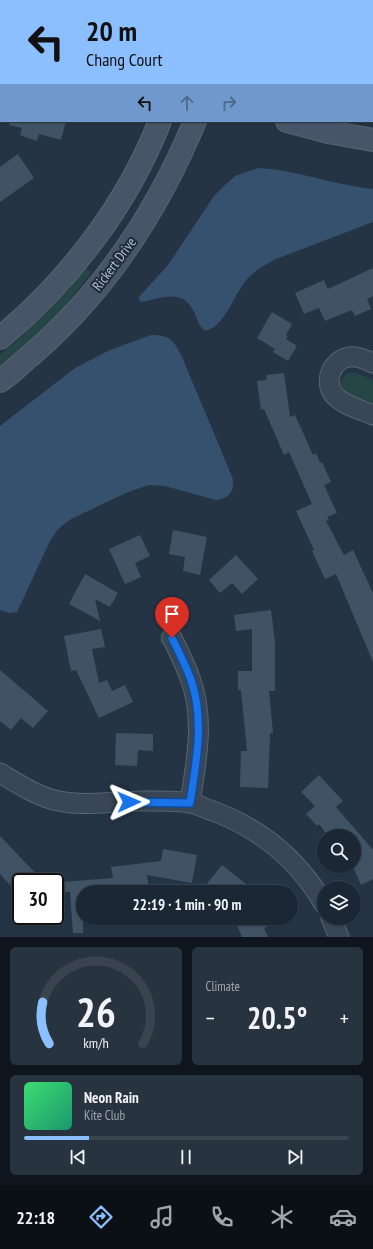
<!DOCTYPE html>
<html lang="en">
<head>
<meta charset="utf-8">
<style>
  :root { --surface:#1b2734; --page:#283340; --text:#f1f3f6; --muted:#a0a5ac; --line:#39444f; --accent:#8bbfff }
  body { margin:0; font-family:"PT Sans Narrow",sans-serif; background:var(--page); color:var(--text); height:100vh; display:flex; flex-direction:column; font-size:15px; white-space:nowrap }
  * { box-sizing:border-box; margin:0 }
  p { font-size:13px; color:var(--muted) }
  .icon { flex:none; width:22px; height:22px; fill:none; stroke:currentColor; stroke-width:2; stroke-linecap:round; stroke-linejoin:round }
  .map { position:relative; height:937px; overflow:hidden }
  .drawer { display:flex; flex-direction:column; gap:10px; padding:10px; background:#0f151d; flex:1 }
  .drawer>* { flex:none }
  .hud { position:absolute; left:0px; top:0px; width:373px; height:122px; box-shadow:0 1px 3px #0004,0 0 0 1px var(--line); background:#8bbfff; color:#111; overflow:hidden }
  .buttons { position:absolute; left:317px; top:829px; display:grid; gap:8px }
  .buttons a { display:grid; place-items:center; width:44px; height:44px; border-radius:50%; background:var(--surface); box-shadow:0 1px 3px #0004,0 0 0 1px var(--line); font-size:20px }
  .speed { position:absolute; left:12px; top:873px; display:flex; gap:8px; font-size:20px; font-weight:700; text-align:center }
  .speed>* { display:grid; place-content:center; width:52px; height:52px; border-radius:50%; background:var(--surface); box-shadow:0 1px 3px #0004,0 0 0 1px var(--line); line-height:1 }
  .speed .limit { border:2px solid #111; border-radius:6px; background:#fff; color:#111 }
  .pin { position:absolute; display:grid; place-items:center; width:34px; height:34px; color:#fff; margin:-41px -17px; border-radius:50% 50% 50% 0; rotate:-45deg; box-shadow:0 0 4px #0007 }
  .pin .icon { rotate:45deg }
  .me { position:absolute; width:44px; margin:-22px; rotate:89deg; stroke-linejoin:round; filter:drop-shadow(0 0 3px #0008) }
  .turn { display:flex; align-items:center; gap:14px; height:84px; padding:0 20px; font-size:18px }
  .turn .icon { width:52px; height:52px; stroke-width:2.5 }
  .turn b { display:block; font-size:28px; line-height:34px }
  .lanes { display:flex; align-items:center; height:38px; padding:0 20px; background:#0003; justify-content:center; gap:20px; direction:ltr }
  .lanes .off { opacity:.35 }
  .big { font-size:30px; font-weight:700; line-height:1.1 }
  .drawer .tile { flex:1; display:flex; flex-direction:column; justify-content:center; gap:6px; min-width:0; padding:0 14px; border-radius:6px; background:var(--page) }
  .drawer .dial { align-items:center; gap:0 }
  .dial svg { height:104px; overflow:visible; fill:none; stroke:var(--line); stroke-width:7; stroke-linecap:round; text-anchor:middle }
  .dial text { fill:var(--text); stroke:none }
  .song { display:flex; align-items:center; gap:12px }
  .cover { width:48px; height:48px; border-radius:6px; background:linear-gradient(135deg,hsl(140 70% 55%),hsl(160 70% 35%)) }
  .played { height:4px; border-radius:2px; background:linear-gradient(90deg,var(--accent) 20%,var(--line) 20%) }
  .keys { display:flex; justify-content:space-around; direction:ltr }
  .heat { display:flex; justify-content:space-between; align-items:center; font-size:22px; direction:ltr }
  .drawer .tiles { flex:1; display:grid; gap:10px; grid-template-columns:1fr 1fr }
  .tile:last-child { grid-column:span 2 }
  .trip { position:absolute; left:76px; top:885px; width:222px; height:40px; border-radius:20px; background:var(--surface); box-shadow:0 1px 3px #0004,0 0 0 1px var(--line); font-weight:700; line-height:40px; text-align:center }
  .menu { display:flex; height:64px; justify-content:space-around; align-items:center; background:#0b1015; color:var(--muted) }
  .menu .icon { width:28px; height:28px }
  .menu .current { color:var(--accent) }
  .menu b { font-size:18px; color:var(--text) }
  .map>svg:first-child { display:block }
  .green { fill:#264546 }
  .water { fill:#36516e }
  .building { fill:#405365 }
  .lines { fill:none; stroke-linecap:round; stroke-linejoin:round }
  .street-casing { stroke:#586472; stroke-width:21 }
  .secondary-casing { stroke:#586472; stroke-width:24 }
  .street { stroke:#394655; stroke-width:19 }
  .secondary { stroke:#475568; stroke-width:22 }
  .route-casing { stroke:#114b97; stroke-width:10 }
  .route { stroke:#1a73e8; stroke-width:7 }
  .labels { text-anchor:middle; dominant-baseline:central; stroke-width:4; stroke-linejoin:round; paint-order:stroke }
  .street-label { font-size:14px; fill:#b7c1ce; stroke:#1e2b3a }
</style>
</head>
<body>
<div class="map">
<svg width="373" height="937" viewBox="0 0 373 937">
  <rect width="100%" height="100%" fill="#243445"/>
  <path class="green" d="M 86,268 L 91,272 L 57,317 L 0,371 L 0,355 C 32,328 60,300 86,268 Z
    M 347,373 L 357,373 L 373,380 L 373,405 C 360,403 342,396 340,382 Z
    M 169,627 L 176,629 L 180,635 L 169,649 L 160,643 C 158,635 161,629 169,627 Z"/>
  <path class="water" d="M 258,168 C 297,170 334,185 373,189 L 373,222 L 276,259 C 267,264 257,269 250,276 C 235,290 225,328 205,331 C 199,326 197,319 194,312 C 183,288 162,298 141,302 L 138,298 L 168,265 L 214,196 L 225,185 L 235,176 Z
    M 151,335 C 171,335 174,341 182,357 L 233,479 C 234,493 229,498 216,500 L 165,486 L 149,485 L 128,492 L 71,519 L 58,529 L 50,541 L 17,612 L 9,613 L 0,610 L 0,426 L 75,368 L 110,350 Z"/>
  <path class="building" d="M 9,121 L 66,121 L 61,140 L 39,134 L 37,141 L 20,135 L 22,128 L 9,125 Z
    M 18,154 L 34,178 L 0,202 L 0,167 Z
    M 373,268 L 373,296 L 367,299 L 371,309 L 355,316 L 352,310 L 325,321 L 319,308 L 304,314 L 295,293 L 324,280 L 328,289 Z
    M 272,312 L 292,324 L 286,335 L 288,336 L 286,339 L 297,346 L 288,361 L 273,352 L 275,349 L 257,338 Z
    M 284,373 L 290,417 L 295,415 L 313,455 L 316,453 L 320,463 L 322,462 L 331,482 L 324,485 L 337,513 L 327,517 L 329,520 L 326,521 L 344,555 L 353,550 L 373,593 L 373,662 L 336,574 L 325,579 L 312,551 L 314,550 L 296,511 L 312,504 L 289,452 L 284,455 L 264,409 L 261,410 L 257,381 L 267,380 L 266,375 Z
    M 173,530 L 207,537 L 200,575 L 183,571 L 185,557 L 169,554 Z
    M 140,535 L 150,556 L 135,563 L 141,577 L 125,584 L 109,549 Z
    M 236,555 L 258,579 L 242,594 L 232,583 L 220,593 L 209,580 Z
    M 85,574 L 118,593 L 110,607 L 95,599 L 100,621 L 69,604 Z
    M 271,610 L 275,642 L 275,691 L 269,691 L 273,733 L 270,733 L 268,788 L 240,787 L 241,751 L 247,751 L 241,690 L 238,690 L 238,671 L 252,671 L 252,629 L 236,631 L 234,615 Z
    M 101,629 L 105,647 L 92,649 L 99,683 L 107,680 L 112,691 L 125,685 L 133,702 L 99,718 L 76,670 L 71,671 L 64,636 Z
    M 0,670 L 48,711 L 33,728 L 21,718 L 11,730 L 0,721 Z
    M 116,733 L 153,734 L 153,751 L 138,750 L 137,766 L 115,765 Z
    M 319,775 L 343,801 L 336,807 L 373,850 L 373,879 L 361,885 L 354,869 L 354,836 L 328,836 L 319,824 L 317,826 L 306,814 L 315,806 L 301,792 Z
    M 0,836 L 44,882 L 21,882 L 21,897 L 0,874 Z
    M 163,849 L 197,855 L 192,883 L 147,875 L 149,890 L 132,892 L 83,892 L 83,933 L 73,933 L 70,892 L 74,892 L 62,892 L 62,882 L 113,878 L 111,867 L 161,861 Z
    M 222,865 L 256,892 L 213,892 L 205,886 Z
    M 243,918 L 286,918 L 264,928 L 268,937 L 242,937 L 235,921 Z"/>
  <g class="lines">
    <defs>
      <path id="street" d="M 0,25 L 1,26
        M 373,363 C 366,360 358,356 349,357 C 332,360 323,381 334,395 C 343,405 361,410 373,415
        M 172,638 C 179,652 186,666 191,681 C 205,720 196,763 190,803
        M 0,773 C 17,783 35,795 54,800 C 82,807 113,801 142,801 C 157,801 175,800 190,803 C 198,804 205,809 213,811 C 261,829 298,859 324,904
        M 331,918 L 339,937"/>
      <path id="secondary" d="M 192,1 L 192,0
        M 225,1 L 225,0
        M 287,121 L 328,132 L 373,140
        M 0,338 C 69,281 127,205 160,121
        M 0,381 C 11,374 20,364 30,356 C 104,293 158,210 195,121"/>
    </defs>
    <use href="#street" class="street-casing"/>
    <use href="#secondary" class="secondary-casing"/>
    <use href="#street" class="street"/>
    <use href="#secondary" class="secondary"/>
  </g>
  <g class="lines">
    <defs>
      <path id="route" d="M 129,802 L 190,803 C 196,763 205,720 191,680 C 186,666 179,652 172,638"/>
    </defs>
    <use href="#route" class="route-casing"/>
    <use href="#route" class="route"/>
  </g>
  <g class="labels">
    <g class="street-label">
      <text transform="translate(114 264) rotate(-53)">Rickert Drive</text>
    </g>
  </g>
</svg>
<div class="buttons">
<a><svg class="icon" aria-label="search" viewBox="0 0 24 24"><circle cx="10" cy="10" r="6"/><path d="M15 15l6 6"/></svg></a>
<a><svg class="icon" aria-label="layers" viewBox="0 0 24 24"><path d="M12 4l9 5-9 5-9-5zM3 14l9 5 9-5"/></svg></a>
</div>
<div class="speed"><div class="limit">30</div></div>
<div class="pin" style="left:172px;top:638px;background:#d93025"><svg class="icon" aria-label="arrive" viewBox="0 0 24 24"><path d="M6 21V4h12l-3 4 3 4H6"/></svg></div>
<svg class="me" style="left:129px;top:802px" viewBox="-20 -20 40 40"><path d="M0-17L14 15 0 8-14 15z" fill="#1a73e8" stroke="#fff" stroke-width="4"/></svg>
<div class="trip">22:19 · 1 min · 90 m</div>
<div class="hud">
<div class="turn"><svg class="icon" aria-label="left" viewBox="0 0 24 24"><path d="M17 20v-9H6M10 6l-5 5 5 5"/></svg><div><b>20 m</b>Chang Court</div></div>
<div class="lanes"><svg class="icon" aria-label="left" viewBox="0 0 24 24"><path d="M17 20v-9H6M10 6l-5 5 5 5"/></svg><svg class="icon off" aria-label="ahead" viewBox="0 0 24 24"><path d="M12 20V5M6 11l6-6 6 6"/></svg><svg class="icon off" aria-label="right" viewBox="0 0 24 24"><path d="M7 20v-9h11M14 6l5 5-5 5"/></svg></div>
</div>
</div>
<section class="drawer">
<div class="tiles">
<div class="tile dial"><svg viewBox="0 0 100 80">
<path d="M14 69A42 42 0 1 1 86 69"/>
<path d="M14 69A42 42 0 0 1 9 37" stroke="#8bbfff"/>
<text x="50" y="56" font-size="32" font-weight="700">26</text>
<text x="50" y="72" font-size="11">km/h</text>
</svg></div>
<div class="tile"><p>Climate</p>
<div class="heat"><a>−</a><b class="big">20.5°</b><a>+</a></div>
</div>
<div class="tile">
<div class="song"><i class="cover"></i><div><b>Neon Rain</b><p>Kite Club</p></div></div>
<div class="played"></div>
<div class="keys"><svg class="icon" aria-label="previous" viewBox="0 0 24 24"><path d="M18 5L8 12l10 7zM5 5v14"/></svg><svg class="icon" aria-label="pause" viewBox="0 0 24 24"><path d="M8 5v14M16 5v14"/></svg><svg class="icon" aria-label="next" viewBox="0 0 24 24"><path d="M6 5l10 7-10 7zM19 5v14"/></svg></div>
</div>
</div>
</section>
<nav class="menu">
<b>22:18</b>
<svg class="icon current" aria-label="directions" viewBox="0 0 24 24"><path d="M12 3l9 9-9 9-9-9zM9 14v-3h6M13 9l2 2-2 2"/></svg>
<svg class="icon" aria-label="music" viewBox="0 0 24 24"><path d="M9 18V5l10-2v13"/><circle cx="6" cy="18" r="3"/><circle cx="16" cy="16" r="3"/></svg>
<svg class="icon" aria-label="phone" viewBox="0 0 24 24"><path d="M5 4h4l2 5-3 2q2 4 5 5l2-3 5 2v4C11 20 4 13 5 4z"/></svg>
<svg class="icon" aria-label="climate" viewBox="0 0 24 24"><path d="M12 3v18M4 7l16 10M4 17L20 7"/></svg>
<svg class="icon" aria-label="car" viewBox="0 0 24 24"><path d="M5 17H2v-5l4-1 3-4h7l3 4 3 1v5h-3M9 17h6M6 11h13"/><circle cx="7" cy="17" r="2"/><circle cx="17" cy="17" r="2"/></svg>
</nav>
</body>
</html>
